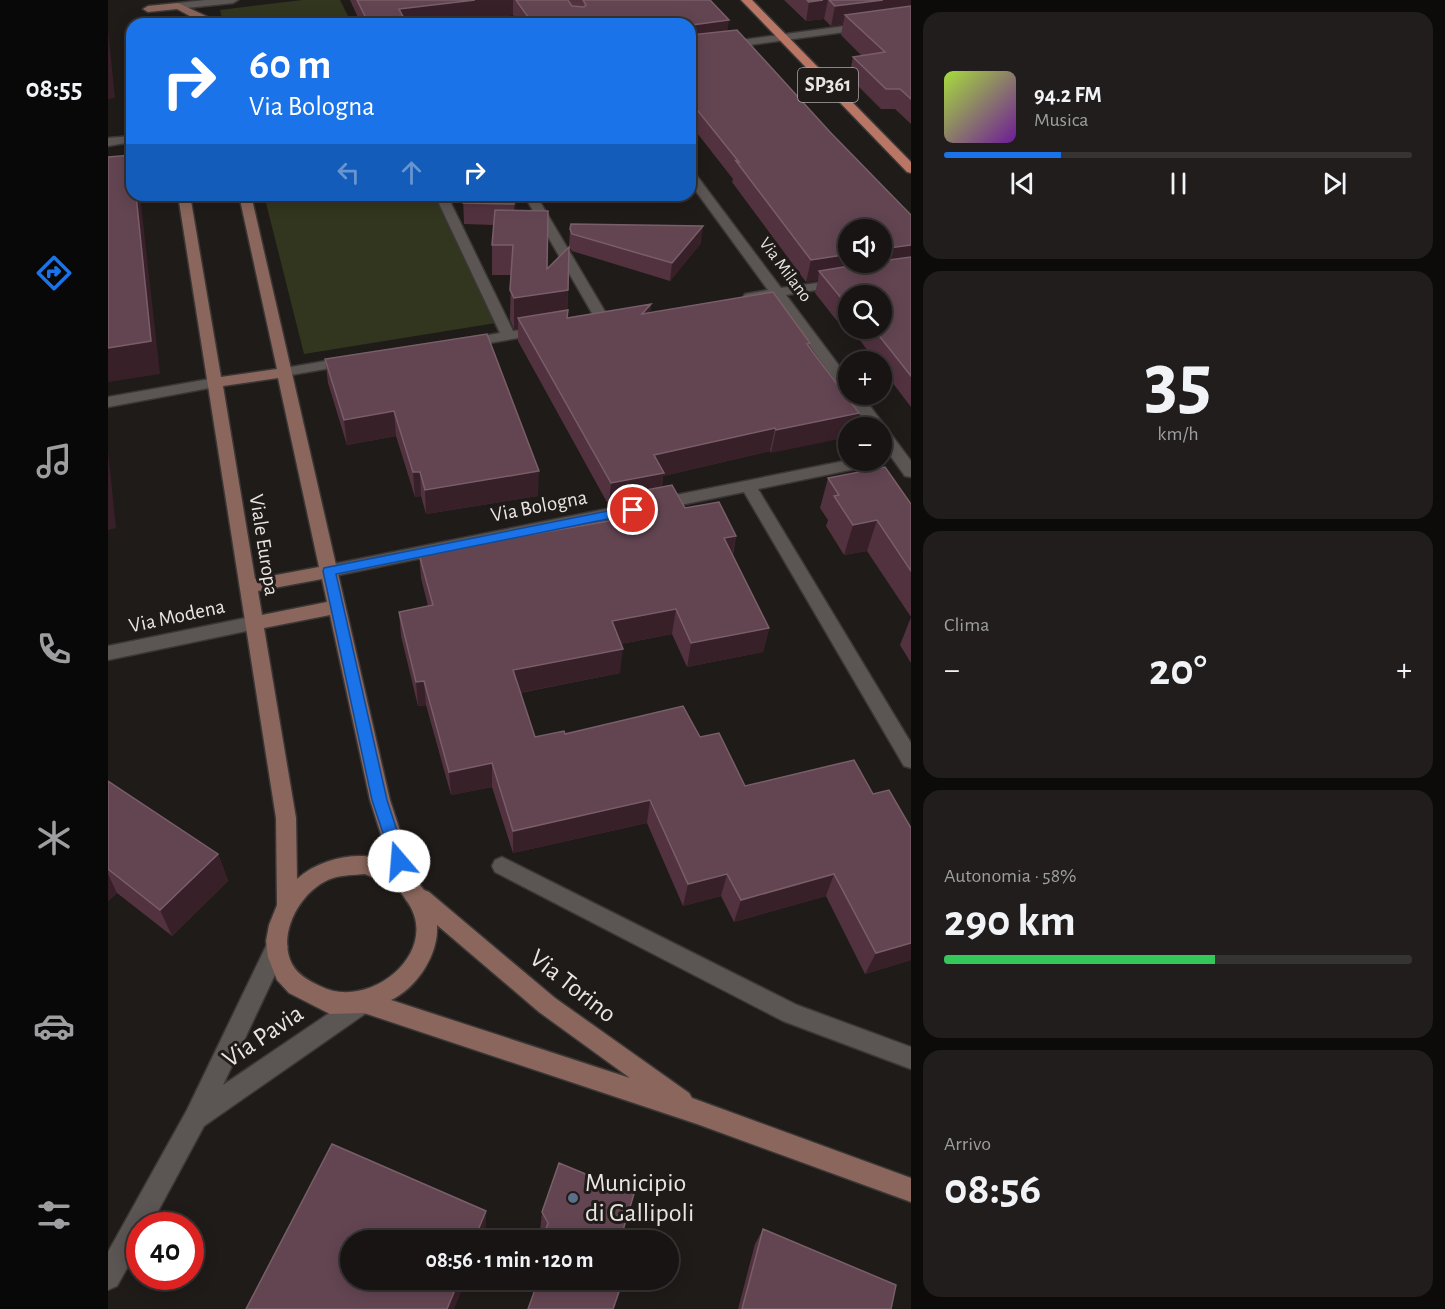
<!DOCTYPE html>
<html lang="it">
<head>
<meta charset="utf-8">
<style>
  :root { --surface:#171413; --page:#201d1c; --text:#f1f3f6; --muted:#9e9ea0; --line:#363333; --accent:#1a73e8 }
  body { margin:0; font-family:"Alegreya Sans",sans-serif; background:var(--page); color:var(--text); height:100vh; display:flex; flex-direction:column; font-size:22px; white-space:nowrap }
  * { box-sizing:border-box; margin:0 }
  p { font-size:20px; color:var(--muted) }
  .icon { flex:none; width:33px; height:33px; fill:none; stroke:currentColor; stroke-width:2; stroke-linecap:round; stroke-linejoin:round }
  .map { position:relative; flex:1; overflow:hidden }
  .drawer { display:flex; flex-direction:column; gap:12px; padding:12px; background:#0d0b0a; width:534px }
  .drawer>* { flex:none }
  .banner { position:absolute; left:18px; top:18px; width:570px; height:183px; border-radius:18px; box-shadow:0 3px 15px #0003,0 0 0 2px var(--line); background:#1a73e8; color:#fff; overflow:hidden }
  .fabs { position:absolute; left:730px; top:219px; display:grid; gap:12px }
  .fabs a { display:grid; place-items:center; width:54px; height:54px; border-radius:50%; background:var(--surface); box-shadow:0 3px 15px #0003,0 0 0 2px var(--line); font-size:30px }
  .speed { position:absolute; left:18px; top:1212px; display:flex; gap:12px; font-size:30px; font-weight:700; text-align:center }
  .speed>* { display:grid; place-content:center; width:78px; height:78px; border-radius:50%; background:var(--surface); box-shadow:0 3px 15px #0003,0 0 0 2px var(--line); line-height:1 }
  .speed .limit { border:9px solid #d22; background:#fff; color:#111 }
  .pin { position:absolute; display:grid; place-items:center; width:51px; height:51px; color:#fff; margin:-26px; border:3px solid #fff; border-radius:50%; box-shadow:0 2px 6px #0007 }
  .me { position:absolute; width:66px; margin:-33px; rotate:342deg; stroke-linejoin:round; filter:drop-shadow(0 0 4px #0008) }
  .turn { display:flex; align-items:center; gap:21px; height:126px; padding:0 24px; font-size:27px }
  .turn .icon { width:78px; height:78px; stroke-width:2.5 }
  .turn b { display:block; font-size:42px; line-height:51px }
  .lanes { display:flex; align-items:center; height:57px; padding:0 24px; background:#0003; justify-content:center; gap:30px; direction:ltr }
  .lanes .off { opacity:.35 }
  .big { font-size:45px; font-weight:700; line-height:1.1 }
  .drawer .widget { flex:1; display:flex; flex-direction:column; justify-content:center; gap:9px; min-width:0; padding:0 21px; border-radius:18px; background:var(--page) }
  .drawer .dial { align-items:center; gap:0 }
  .dial b { font-size:78px; line-height:1 }
  .song { display:flex; align-items:center; gap:18px }
  .cover { width:72px; height:72px; border-radius:9px; background:linear-gradient(135deg,hsl(80 70% 55%),hsl(280 70% 35%)) }
  .played { height:6px; border-radius:3px; background:linear-gradient(90deg,var(--accent) 25%,var(--line) 25%) }
  .keys { display:flex; justify-content:space-around; direction:ltr }
  .heat { display:flex; justify-content:space-between; align-items:center; font-size:33px; direction:ltr }
  .charge { height:9px; border-radius:4px; background:linear-gradient(90deg,#34c759 58%,var(--line) 0) }
  .trip { position:absolute; left:232px; top:1230px; width:339px; height:60px; border-radius:30px; background:var(--surface); box-shadow:0 3px 15px #0003,0 0 0 2px var(--line); font-weight:700; line-height:60px; text-align:center }
  main { display:flex; flex:1; min-height:0 }
  .tabs { display:flex; flex-direction:column; width:108px; justify-content:space-around; align-items:center; background:#090808; color:var(--muted) }
  .tabs .icon { width:42px; height:42px }
  .tabs .active { color:var(--accent) }
  .tabs b { font-size:27px; color:var(--text) }
  .map>svg:first-child { display:block }
  .green { fill:#32361e }
  .lines { fill:none; stroke-linecap:round; stroke-linejoin:round }
  .street-casing { stroke:#3a3736; stroke-width:3 }
  .secondary-casing { stroke:#3a3736; stroke-width:3 }
  .primary-casing { stroke:#3a3736; stroke-width:3 }
  .street { fill:#5b5653; fill-rule:evenodd }
  .secondary { fill:#8a665c; fill-rule:evenodd }
  .primary { fill:#b97664; fill-rule:evenodd }
  .wall { fill:#533240 }
  .shaded-wall { fill:#382029 }
  .building { fill:#634552; stroke:#785e68; stroke-width:1.5 }
  .route { fill:#1a73e8; stroke:#114b97; stroke-width:1.5 }
  .service-dot { fill:#5c6f8a; stroke:#1f1b19; stroke-width:2 }
  .labels { text-anchor:middle; dominant-baseline:central; stroke-width:6; stroke-linejoin:round; paint-order:stroke }
  .far-street-label { font-size:18px; fill:#e8e5e3; stroke:#1f1b19 }
  .shield { fill:#1f1b19; stroke:#aca8a6; stroke-width:1.5 }
  .shield-label { font-size:20px; font-weight:bold; fill:#e8e5e3 }
  .street-label { font-size:21px; fill:#e8e5e3; stroke:#1f1b19 }
  .near-street-label { font-size:26px; fill:#e8e5e3; stroke:#1f1b19 }
  .near-poi-label { font-size:26px; fill:#e8e5e3; stroke:#1f1b19; text-anchor:start }
</style>
</head>
<body>
<main>
<nav class="tabs">
<b>08:55</b>
<svg class="icon active" aria-label="directions" viewBox="0 0 24 24"><path d="M12 3l9 9-9 9-9-9zM9 14v-3h6M13 9l2 2-2 2"/></svg>
<svg class="icon" aria-label="music" viewBox="0 0 24 24"><path d="M9 18V5l10-2v13"/><circle cx="6" cy="18" r="3"/><circle cx="16" cy="16" r="3"/></svg>
<svg class="icon" aria-label="phone" viewBox="0 0 24 24"><path d="M5 4h4l2 5-3 2q2 4 5 5l2-3 5 2v4C11 20 4 13 5 4z"/></svg>
<svg class="icon" aria-label="climate" viewBox="0 0 24 24"><path d="M12 3v18M4 7l16 10M4 17L20 7"/></svg>
<svg class="icon" aria-label="car" viewBox="0 0 24 24"><path d="M5 17H2v-5l4-1 3-4h7l3 4 3 1v5h-3M9 17h6M6 11h13"/><circle cx="7" cy="17" r="2"/><circle cx="17" cy="17" r="2"/></svg>
<svg class="icon" aria-label="filters" viewBox="0 0 24 24"><path d="M4 7h16M4 17h16"/><circle cx="9" cy="7" r="2"/><circle cx="15" cy="17" r="2"/></svg>
</nav>
<div class="map">
<svg width="803" height="1309" viewBox="0 0 803 1309">
  <rect width="100%" height="100%" fill="#1f1b19"/>
  <path class="green" d="M 194,0 L 232,0 L 244,24 L 115,24 L 112,10 Z
    M 156,195 L 327,195 L 388,323 L 196,354 Z"/>
  <g class="lines">
    <defs>
      <path id="street" d="M 98,0 L 130,0 L 125,3 L 70,9 L 65,6 L 70,3 Z
        M 803,17 L 803,23 L 582,53 L 582,47 Z
        M 24,136 L 24,142 L 0,146 L 0,138 Z
        M 582,171 L 586,172 L 673,288 L 738,279 L 740,282 L 738,285 L 678,295 L 741,379 L 741,394 L 753,394 L 803,461 L 803,477 L 797,476 L 774,444 L 774,428 L 762,428 L 666,297 L 637,300 L 635,297 L 637,294 L 660,290 L 582,183 Z
        M 327,195 L 339,195 L 405,331 L 439,327 L 441,330 L 439,333 L 358,347 L 353,346 L 351,343 L 353,340 L 392,333 Z
        M 416,195 L 428,195 L 502,320 L 500,323 L 495,324 L 488,320 Z
        M 241,357 L 246,358 L 248,361 L 246,364 L 177,376 L 170,372 L 177,368 Z
        M 107,378 L 112,380 L 114,383 L 112,386 L 0,407 L 0,397 Z
        M 741,460 L 773,460 L 766,465 L 650,489 L 803,743 L 803,768 L 796,766 L 636,492 L 221,577 L 215,575 L 213,571 L 215,567 L 221,565 Z
        M 147,616 L 153,618 L 156,623 L 153,628 L 0,660 L 0,646 Z
        M 394,857 L 689,1005 L 803,1047 L 803,1069 L 675,1021 L 387,872 L 384,866 L 387,860 Z
        M 169,937 L 177,940 L 180,947 L 115,1085 L 248,995 L 256,991 L 264,995 L 267,1002 L 264,1009 L 96,1126 L 42,1226 L 32,1226 L 32,1245 L 9,1286 L 0,1290 L 0,1252 L 79,1110 L 161,940 Z"/>
      <path id="secondary" d="M 70,3 L 100,17 L 102,24 L 92,24 L 91,21 L 69,9 L 40,12 L 35,9 L 40,6 Z
        M 70,195 L 82,195 L 113,377 L 169,369 L 131,195 L 143,195 L 282,800 L 308,880 L 316,890 L 321,892 L 447,998 L 581,1093 L 584,1098 L 803,1178 L 803,1202 L 589,1124 L 256,1013 L 222,1014 L 181,993 L 169,980 L 160,957 L 158,941 L 161,925 L 169,905 L 168,818 ZM 170,378 L 211,567 L 147,579 L 115,386 ZM 214,579 L 219,602 L 154,615 L 150,591 ZM 222,615 L 262,800 L 283,866 C 275,863 265,857 256,856 C 233,855 206,863 189,879 L 188,818 L 156,628 ZM 257,874 C 267,879 281,882 290,889 C 293,892 296,897 298,900 C 336,950 262,1012 212,986 C 201,981 190,975 184,964 C 168,933 194,888 225,878 C 235,875 246,875 257,874 ZM 329,925 L 431,1012 L 522,1078 L 283,1000 C 309,988 331,954 329,925 Z"/>
      <path id="primary" d="M 633,0 L 644,0 L 803,162 L 803,173 L 799,172 Z"/>
    </defs>
    <use href="#street" class="street-casing"/>
    <use href="#secondary" class="secondary-casing"/>
    <use href="#primary" class="primary-casing"/>
    <use href="#street" class="street"/>
    <use href="#secondary" class="secondary"/>
    <use href="#primary" class="primary"/>
  </g>
  <path class="wall" d="M 242,0 L 460,0 L 465,6 L 461,0 L 602,0 L 619,31 L 722,132 L 803,215 L 803,407 L 774,369 L 774,362 L 768,362 L 743,328 L 774,328 L 741,296 L 741,326 L 736,320 L 729,321 L 707,293 L 710,280 L 698,282 L 624,182 L 625,179 L 582,124 L 582,24 L 411,24 L 405,15 L 331,24 L 253,24 Z
    M 676,0 L 803,0 L 803,124 L 787,109 L 773,109 L 741,77 L 745,57 L 754,56 L 733,35 L 735,24 L 723,26 L 716,19 L 698,21 Z
    M 341,195 L 408,195 L 407,210 L 439,269 L 460,290 L 459,318 L 543,304 L 542,312 L 702,343 L 663,453 L 662,451 L 555,476 L 554,487 L 577,508 L 628,536 L 625,555 L 661,628 L 655,652 L 579,667 L 564,634 L 513,644 L 512,673 L 412,693 L 427,737 L 457,734 L 592,737 L 637,786 L 746,760 L 803,960 L 757,974 L 718,896 L 626,922 L 613,896 L 575,906 L 539,823 L 405,853 L 384,787 L 343,795 L 318,705 L 310,706 L 293,636 L 291,612 L 320,606 L 313,578 L 311,554 L 509,519 L 511,504 L 501,506 L 410,341 L 410,328 L 406,329 L 402,320 L 403,275 L 384,275 L 384,245 L 386,225 L 356,224 L 355,197 L 342,197 Z
    M 497,195 L 522,195 L 517,201 Z
    M 462,229 L 593,243 L 562,281 L 464,251 L 461,247 Z
    M 217,359 L 430,496 L 318,514 L 313,496 L 307,497 L 288,436 L 239,445 L 220,383 Z
    M 720,478 L 803,504 L 803,663 L 792,645 L 803,617 L 759,551 L 736,555 L 718,526 L 720,520 L 712,508 Z
    M 0,781 L 110,854 L 120,881 L 64,936 L 9,893 L 0,901 Z
    M 526,1194 L 513,1240 L 434,1240 L 435,1236 L 432,1231 L 434,1212 Z
    M 655,1229 L 783,1309 L 630,1309 L 647,1244 Z
    M 423,1280 L 516,1280 L 506,1309 L 420,1309 L 426,1293 L 423,1284 Z"/>
  <path class="shaded-wall" d="M 367,0 L 405,0 L 405,15 L 331,24 L 292,24 L 291,9 Z
    M 715,0 L 720,0 L 716,19 L 698,21 L 701,2 Z
    M 775,0 L 803,0 L 803,15 L 737,15 L 735,24 L 723,26 L 727,6 Z
    M 621,20 L 618,40 L 582,45 L 584,25 Z
    M 0,30 L 7,98 L 0,99 Z
    M 28,195 L 32,195 L 52,374 L 0,382 L 0,348 Z
    M 407,195 L 408,195 L 406,225 L 406,204 Z
    M 517,195 L 522,195 L 517,201 Z
    M 595,226 L 593,243 L 562,281 L 564,263 Z
    M 803,245 L 803,266 L 711,271 L 710,280 L 698,282 L 703,260 L 741,254 L 741,262 L 774,262 L 774,249 Z
    M 460,290 L 459,320 L 410,318 L 410,328 L 406,329 L 406,298 Z
    M 741,298 L 736,320 L 729,321 L 734,299 Z
    M 543,304 L 540,327 L 534,314 Z
    M 286,411 L 288,436 L 239,445 L 236,420 Z
    M 751,413 L 747,428 L 741,428 L 741,437 L 663,453 L 668,430 Z
    M 667,428 L 662,451 L 555,476 L 553,496 L 512,495 L 511,504 L 501,506 L 503,483 L 546,455 Z
    M 0,451 L 8,528 L 0,530 Z
    M 431,471 L 430,496 L 318,514 L 317,490 Z
    M 305,472 L 312,472 L 313,496 L 307,497 Z
    M 769,520 L 759,551 L 736,555 L 745,525 Z
    M 628,536 L 623,561 L 616,538 Z
    M 568,609 L 564,634 L 502,646 L 504,621 Z
    M 661,628 L 655,652 L 579,667 L 583,643 Z
    M 515,649 L 512,673 L 405,694 L 405,670 Z
    M 316,681 L 318,705 L 310,706 L 308,682 Z
    M 384,763 L 384,787 L 343,795 L 341,772 Z
    M 542,800 L 539,823 L 405,853 L 405,831 Z
    M 110,854 L 120,881 L 64,936 L 52,910 Z
    M 0,874 L 9,893 L 0,901 Z
    M 619,874 L 613,896 L 575,906 L 580,884 Z
    M 726,874 L 718,896 L 626,922 L 633,900 Z
    M 803,943 L 803,960 L 757,974 L 768,953 Z
    M 526,1194 L 513,1240 L 512,1240 Z
    M 378,1211 L 378,1226 L 373,1240 L 366,1240 Z
    M 351,1280 L 358,1280 L 346,1309 L 339,1309 Z
    M 515,1280 L 516,1280 L 506,1309 L 505,1309 Z"/>
  <path class="building" d="M 249,0 L 367,0 L 291,9 L 299,24 L 261,24 Z
    M 408,0 L 460,0 L 464,6 L 476,7 L 478,5 L 475,0 L 602,0 L 621,20 L 584,25 L 583,35 L 629,30 L 722,132 L 803,215 L 803,245 L 774,249 L 774,230 L 741,230 L 741,254 L 703,260 L 628,161 L 631,162 L 582,101 L 582,24 L 425,24 Z
    M 699,0 L 715,0 L 701,2 Z
    M 721,0 L 775,0 L 727,6 Z
    M 803,6 L 803,99 L 792,89 L 778,89 L 745,57 L 777,52 L 737,15 Z
    M 24,155 L 24,195 L 28,195 L 43,341 L 0,348 L 0,157 Z
    M 355,195 L 407,195 L 406,204 L 355,203 Z
    M 387,210 L 440,211 L 439,269 L 461,247 L 460,290 L 406,298 L 402,290 L 405,245 L 384,245 Z
    M 463,224 L 595,226 L 564,263 L 464,234 L 462,229 Z
    M 803,257 L 803,376 L 765,328 L 774,328 L 774,296 L 741,296 L 741,298 L 734,299 L 711,271 L 766,262 L 774,262 L 774,261 Z
    M 665,292 L 702,343 L 699,344 L 704,351 L 751,413 L 668,430 L 667,428 L 546,455 L 556,473 L 503,483 L 410,318 L 460,310 L 459,318 L 543,304 L 534,314 Z
    M 379,334 L 431,471 L 317,490 L 312,472 L 305,472 L 286,411 L 236,420 L 217,359 Z
    M 777,467 L 803,504 L 803,571 L 769,520 L 745,525 L 726,496 L 731,495 L 720,478 Z
    M 564,485 L 577,508 L 611,502 L 628,536 L 616,538 L 661,628 L 583,643 L 568,609 L 504,621 L 515,649 L 405,670 L 427,737 L 456,731 L 457,734 L 575,706 L 592,737 L 611,733 L 637,786 L 746,760 L 765,794 L 781,790 L 803,828 L 803,943 L 768,953 L 726,874 L 633,900 L 619,874 L 580,884 L 542,800 L 405,831 L 384,763 L 341,772 L 316,681 L 308,682 L 291,612 L 325,605 L 311,554 L 524,517 L 512,495 Z
    M 0,781 L 110,854 L 52,910 L 0,869 Z
    M 224,1144 L 378,1211 L 366,1240 L 243,1240 L 243,1280 L 351,1280 L 339,1309 L 138,1309 Z
    M 451,1163 L 526,1194 L 512,1240 L 434,1240 L 440,1223 L 434,1212 Z
    M 655,1229 L 788,1285 L 783,1309 L 634,1309 Z
    M 428,1280 L 515,1280 L 505,1309 L 420,1309 L 429,1284 Z"/>
  <path class="route" d="M 525,506 L 529,507 L 531,510 L 529,513 L 228,574 L 279,800 L 299,861 L 297,866 L 291,868 L 286,866 L 264,800 L 215,571 L 216,568 Z"/>
  <circle class="service-dot" cx="465" cy="1198" r="6"/>
  <g class="labels">
    <g class="far-street-label">
      <text transform="translate(677 270) rotate(53)">Via Milano</text>
    </g>
    <rect class="shield" x="690" y="68" width="60" height="34" rx="4.5"/>
    <g class="shield-label">
      <text x="720" y="85">SP361</text>
    </g>
    <g class="street-label">
      <text transform="translate(431 506) rotate(-11)">Via Bologna</text>
      <text transform="translate(156 545) rotate(81)">Viale Europa</text>
      <text transform="translate(69 616) rotate(-12)">Via Modena</text>
    </g>
    <g class="near-street-label">
      <text transform="translate(465 986) rotate(38)">Via Torino</text>
      <text transform="translate(155 1036) rotate(-34)">Via Pavia</text>
    </g>
    <g class="near-poi-label">
      <text x="477" y="1183">Municipio<tspan x="477" dy="30">di Gallipoli</tspan></text>
    </g>
  </g>
</svg>
<div class="fabs">
<a><svg class="icon" aria-label="sound" viewBox="0 0 24 24"><path d="M4 9h4l5-4v14l-5-4H4zM17 9q2 3 0 6"/></svg></a>
<a><svg class="icon" aria-label="search" viewBox="0 0 24 24"><circle cx="10" cy="10" r="6"/><path d="M15 15l6 6"/></svg></a>
<a>+</a>
<a>−</a>
</div>
<div class="speed"><div class="limit">40</div></div>
<div class="pin" style="left:525px;top:510px;background:#d93025"><svg class="icon" aria-label="arrive" viewBox="0 0 24 24"><path d="M6 21V4h12l-3 4 3 4H6"/></svg></div>
<svg class="me" style="left:291px;top:861px" viewBox="-20 -20 40 40"><circle r="19" fill="#fff"/><path d="M0-13L10 11 0 6-10 11z" fill="#1a73e8"/></svg>
<div class="trip">08:56 · 1 min · 120 m</div>
<div class="banner">
<div class="turn"><svg class="icon" aria-label="right" viewBox="0 0 24 24"><path d="M7 20v-9h11M14 6l5 5-5 5"/></svg><div><b>60 m</b>Via Bologna</div></div>
<div class="lanes"><svg class="icon off" aria-label="left" viewBox="0 0 24 24"><path d="M17 20v-9H6M10 6l-5 5 5 5"/></svg><svg class="icon off" aria-label="ahead" viewBox="0 0 24 24"><path d="M12 20V5M6 11l6-6 6 6"/></svg><svg class="icon" aria-label="right" viewBox="0 0 24 24"><path d="M7 20v-9h11M14 6l5 5-5 5"/></svg></div>
</div>
</div>
<section class="drawer">
<div class="widget">
<div class="song"><i class="cover"></i><div><b>94.2 FM</b><p>Musica</p></div></div>
<div class="played"></div>
<div class="keys"><svg class="icon" aria-label="previous" viewBox="0 0 24 24"><path d="M18 5L8 12l10 7zM5 5v14"/></svg><svg class="icon" aria-label="pause" viewBox="0 0 24 24"><path d="M8 5v14M16 5v14"/></svg><svg class="icon" aria-label="next" viewBox="0 0 24 24"><path d="M6 5l10 7-10 7zM19 5v14"/></svg></div>
</div>
<div class="widget dial"><b>35</b><p>km/h</p></div>
<div class="widget"><p>Clima</p>
<div class="heat"><a>−</a><b class="big">20°</b><a>+</a></div>
</div>
<div class="widget"><p>Autonomia · 58%</p><b class="big">290 km</b><div class="charge"></div></div>
<div class="widget"><p>Arrivo</p><b class="big">08:56</b></div>
</section>
</main>
</body>
</html>
